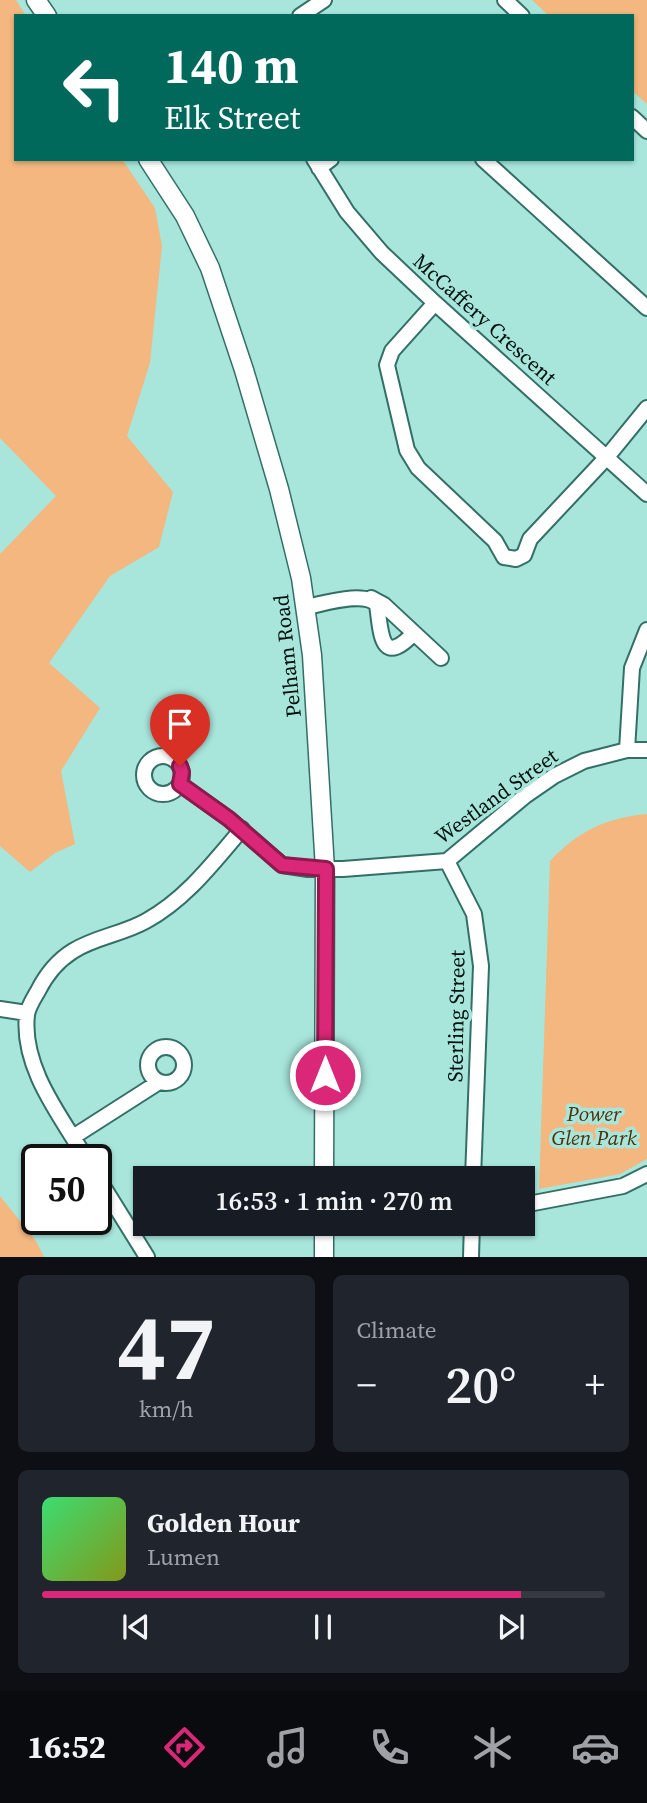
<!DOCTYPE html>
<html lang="en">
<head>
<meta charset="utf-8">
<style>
  :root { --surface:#171b24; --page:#20242c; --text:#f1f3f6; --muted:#9ea1a6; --line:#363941; --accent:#db2777 }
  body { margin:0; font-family:"Source Serif 4",serif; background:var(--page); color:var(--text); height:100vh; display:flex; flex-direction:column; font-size:26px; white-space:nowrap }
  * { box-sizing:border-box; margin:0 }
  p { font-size:23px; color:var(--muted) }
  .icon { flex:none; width:38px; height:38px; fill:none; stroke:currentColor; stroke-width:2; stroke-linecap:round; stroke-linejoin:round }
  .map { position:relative; height:1257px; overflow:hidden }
  .drawer { display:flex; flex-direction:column; gap:18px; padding:18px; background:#0d0f14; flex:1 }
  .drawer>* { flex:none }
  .banner { position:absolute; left:14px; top:14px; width:620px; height:147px; border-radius:0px; box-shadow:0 2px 5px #0004; background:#00695c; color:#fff; overflow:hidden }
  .speed { position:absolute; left:21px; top:1144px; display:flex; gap:14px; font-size:35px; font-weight:700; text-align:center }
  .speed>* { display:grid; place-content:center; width:91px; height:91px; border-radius:50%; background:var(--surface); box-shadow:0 2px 5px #0004; line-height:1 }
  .speed .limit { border:4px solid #111; border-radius:10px; background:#fff; color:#111 }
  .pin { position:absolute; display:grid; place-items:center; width:60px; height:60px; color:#fff; margin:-72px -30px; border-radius:50% 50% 50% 0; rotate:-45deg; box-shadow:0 0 7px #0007 }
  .pin .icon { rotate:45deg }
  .me { position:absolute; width:77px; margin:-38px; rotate:0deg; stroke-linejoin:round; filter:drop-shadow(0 0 5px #0008) }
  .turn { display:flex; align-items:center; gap:24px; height:147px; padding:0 35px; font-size:32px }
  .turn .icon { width:91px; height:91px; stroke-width:2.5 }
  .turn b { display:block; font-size:49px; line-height:60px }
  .big { font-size:52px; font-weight:600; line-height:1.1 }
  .drawer .widget { flex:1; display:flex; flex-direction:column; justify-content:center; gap:10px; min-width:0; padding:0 24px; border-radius:10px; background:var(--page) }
  .drawer .dial { align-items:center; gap:0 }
  .dial b { font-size:91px; line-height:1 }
  .song { display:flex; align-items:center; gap:21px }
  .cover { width:84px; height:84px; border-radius:10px; background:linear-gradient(135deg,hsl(140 70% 55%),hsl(70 70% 35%)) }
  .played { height:7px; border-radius:4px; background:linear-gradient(90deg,var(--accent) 85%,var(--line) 85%) }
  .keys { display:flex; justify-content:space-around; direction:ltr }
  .heat { display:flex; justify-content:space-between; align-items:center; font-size:38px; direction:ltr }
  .drawer .tiles { flex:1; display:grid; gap:18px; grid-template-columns:1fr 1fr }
  .widget:last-child { grid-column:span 2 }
  .trip { position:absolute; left:133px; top:1166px; width:402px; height:70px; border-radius:0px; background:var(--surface); box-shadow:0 2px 5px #0004; font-weight:600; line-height:70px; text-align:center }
  .tab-bar { display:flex; height:112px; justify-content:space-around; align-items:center; background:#090b0e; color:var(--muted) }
  .tab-bar .icon { width:49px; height:49px }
  .tab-bar .selected { color:var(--accent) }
  .tab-bar b { font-size:32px; color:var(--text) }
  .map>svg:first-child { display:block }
  .green { fill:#f3b77f }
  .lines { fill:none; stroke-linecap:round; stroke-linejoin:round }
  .minor-casing { stroke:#336f67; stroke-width:18 }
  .major-casing { stroke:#336f67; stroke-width:21 }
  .minor { stroke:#fff; stroke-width:14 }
  .major { stroke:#fff; stroke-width:18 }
  .route-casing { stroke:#8e194d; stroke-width:18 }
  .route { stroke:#db2777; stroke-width:12 }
  .labels { text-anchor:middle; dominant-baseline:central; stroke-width:7; stroke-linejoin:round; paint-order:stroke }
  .street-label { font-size:21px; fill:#00110e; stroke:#a8e6dc }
  .park-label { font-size:21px; font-style:italic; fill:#51300d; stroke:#a8e6dc }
</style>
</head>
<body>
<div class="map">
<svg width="647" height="1257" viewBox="0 0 647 1257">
  <rect width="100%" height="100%" fill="#a8e6dc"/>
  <path class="green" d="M 0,0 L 16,0 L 26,16 L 16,16 L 16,159 L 122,159 L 155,208 L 162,246 L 150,363 L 127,436 L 173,492 L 159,547 L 110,576 L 49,663 L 100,708 L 61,771 L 75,844 L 55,853 L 30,872 L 0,846 L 0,554 L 56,496 L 0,438 Z
    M 532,0 L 647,0 L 647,104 L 632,91 L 632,16 L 549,16 Z
    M 647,814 L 647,1159 L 620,1174 L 539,1189 L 550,861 C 579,831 605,818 647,814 Z
    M 0,1196 L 36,1241 L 44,1257 L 0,1257 Z"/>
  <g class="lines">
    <defs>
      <path id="minor" d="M 505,0 L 522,16
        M 300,16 L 324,0
        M 632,117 L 647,131
        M 314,159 L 347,212 L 382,253 L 435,303 L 647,494
        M 483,159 L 647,308
        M 319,168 L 331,159
        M 435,303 L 392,351 L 387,365 L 407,450 L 418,468 L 495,541 L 504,557 L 516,559 L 524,555 L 530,539 L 607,457 L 647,408
        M 371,598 L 384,605 L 441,658
        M 306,607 C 323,604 365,590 377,605 C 381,631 380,669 414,633
        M 627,750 L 632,668 L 647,630
        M144 775a19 19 0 1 1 38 0a19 19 0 1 1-38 0Z
        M 180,784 L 229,819 L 282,865 L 308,869 L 343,869 L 447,861 L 525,796 L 554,776 L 584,761 L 627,750 L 647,750
        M 447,861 L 474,914 L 481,966 L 473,1178
        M 0,1009 L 27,1013
        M148 1065a18 18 0 1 1 36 0a18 18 0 1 1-36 0Z
        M 73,1137 L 159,1082
        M 87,1160 C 62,1118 21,1068 27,1015 C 28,1007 34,998 38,991 C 46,975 57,961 73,951 C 95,937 123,934 146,921 C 186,899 213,863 242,829
        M 96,1175 L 147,1257
        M 523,1205 L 623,1186 L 647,1174
        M 471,1257 L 472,1223"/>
      <path id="major" d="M 36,0 L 47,16
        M 148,159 L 185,216 L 210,268 L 244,370 L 279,489 L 301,578 L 312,655 L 325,869 L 324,1178
        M 324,1257 L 324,1223"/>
    </defs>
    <use href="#minor" class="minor-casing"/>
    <use href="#major" class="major-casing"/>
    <use href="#minor" class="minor"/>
    <use href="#major" class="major"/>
  </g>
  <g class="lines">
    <defs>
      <path id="route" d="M 180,766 L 182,772 L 180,784 L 229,819 L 282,865 L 326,869 L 325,1075"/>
    </defs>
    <use href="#route" class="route-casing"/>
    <use href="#route" class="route"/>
  </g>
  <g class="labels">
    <g class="street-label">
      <text transform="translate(485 319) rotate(42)">McCaffery Crescent</text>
      <text transform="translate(287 656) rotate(-96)">Pelham Road</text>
      <text transform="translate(496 796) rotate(-36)">Westland Street</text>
      <text transform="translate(456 1016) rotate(-89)">Sterling Street</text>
    </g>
    <g class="park-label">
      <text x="594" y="1113">Power<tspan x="594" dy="24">Glen Park</tspan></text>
    </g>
  </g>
</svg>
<div class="speed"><div class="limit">50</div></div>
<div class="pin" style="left:180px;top:766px;background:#d93025"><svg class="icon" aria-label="arrive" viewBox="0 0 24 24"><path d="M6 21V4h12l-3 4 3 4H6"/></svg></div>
<svg class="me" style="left:325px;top:1075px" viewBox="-20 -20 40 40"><circle r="17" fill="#db2777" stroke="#fff" stroke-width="3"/><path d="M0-11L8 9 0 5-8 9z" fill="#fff"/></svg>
<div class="trip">16:53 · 1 min · 270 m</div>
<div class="banner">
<div class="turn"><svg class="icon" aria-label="left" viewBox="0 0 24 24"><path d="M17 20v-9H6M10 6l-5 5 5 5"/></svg><div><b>140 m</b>Elk Street</div></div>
</div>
</div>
<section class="drawer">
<div class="tiles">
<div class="widget dial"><b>47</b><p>km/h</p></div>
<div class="widget"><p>Climate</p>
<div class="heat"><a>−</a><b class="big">20°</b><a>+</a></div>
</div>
<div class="widget">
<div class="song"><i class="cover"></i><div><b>Golden Hour</b><p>Lumen</p></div></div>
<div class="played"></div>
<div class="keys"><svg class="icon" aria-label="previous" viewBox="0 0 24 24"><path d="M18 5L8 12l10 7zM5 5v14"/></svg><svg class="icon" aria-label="pause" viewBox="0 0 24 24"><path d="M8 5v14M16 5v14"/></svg><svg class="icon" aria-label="next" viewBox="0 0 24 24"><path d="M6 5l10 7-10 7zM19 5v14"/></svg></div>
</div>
</div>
</section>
<nav class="tab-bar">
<b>16:52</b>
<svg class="icon selected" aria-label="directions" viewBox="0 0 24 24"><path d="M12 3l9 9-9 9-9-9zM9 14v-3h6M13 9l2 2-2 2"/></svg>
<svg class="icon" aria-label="music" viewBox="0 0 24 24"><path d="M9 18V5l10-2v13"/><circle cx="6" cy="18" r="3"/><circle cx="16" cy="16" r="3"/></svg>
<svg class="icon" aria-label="phone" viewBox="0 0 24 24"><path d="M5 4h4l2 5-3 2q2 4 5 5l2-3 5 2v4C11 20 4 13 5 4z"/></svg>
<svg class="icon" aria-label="climate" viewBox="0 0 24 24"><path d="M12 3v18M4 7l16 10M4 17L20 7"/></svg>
<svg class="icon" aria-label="car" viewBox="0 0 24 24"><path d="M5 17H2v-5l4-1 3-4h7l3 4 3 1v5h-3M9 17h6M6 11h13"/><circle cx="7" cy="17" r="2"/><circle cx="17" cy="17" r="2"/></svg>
</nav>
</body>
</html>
